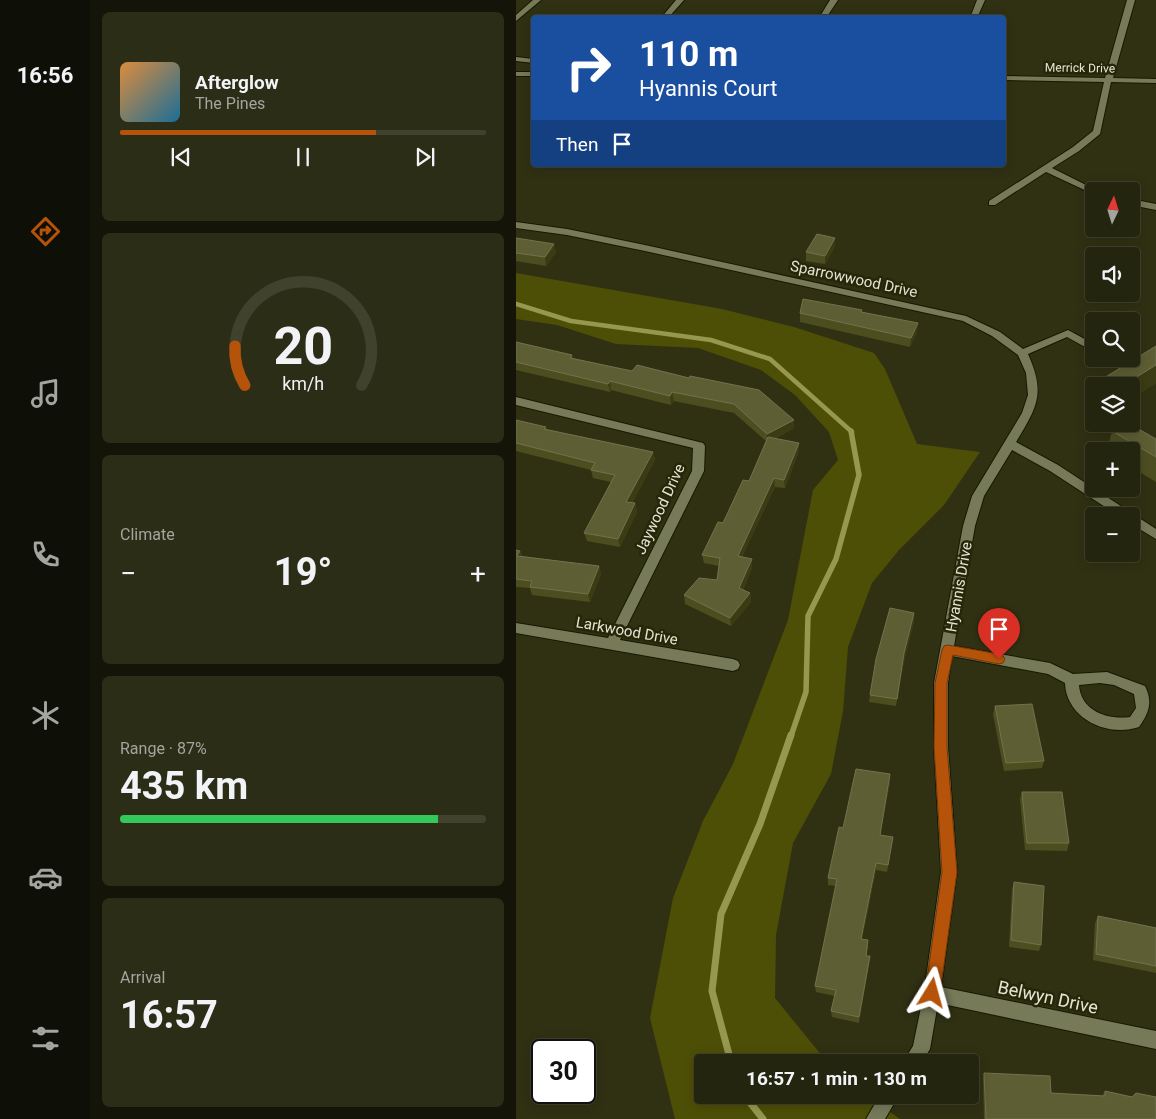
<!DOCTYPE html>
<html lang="en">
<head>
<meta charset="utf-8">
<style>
  :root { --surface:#24250e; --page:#2c2d17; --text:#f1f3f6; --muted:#a3a59e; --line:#41422e; --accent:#b45309 }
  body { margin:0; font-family:Roboto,sans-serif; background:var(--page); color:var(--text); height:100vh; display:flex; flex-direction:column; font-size:19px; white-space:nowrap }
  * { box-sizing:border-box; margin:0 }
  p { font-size:16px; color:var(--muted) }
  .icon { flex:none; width:28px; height:28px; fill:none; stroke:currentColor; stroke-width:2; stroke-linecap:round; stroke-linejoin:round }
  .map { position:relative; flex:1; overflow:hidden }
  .details { display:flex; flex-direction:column; gap:12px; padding:12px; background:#141408; width:426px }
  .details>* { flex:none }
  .guide { position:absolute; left:15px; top:15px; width:475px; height:152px; border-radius:5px; box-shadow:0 2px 12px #0003,0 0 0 1px var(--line); background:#1a4fa0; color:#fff; overflow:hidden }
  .needle { width:32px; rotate:4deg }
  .controls { position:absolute; left:569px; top:182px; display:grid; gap:10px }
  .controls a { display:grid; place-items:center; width:55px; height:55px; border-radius:5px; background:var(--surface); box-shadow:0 2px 12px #0003,0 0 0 1px var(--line); font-size:25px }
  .speed { position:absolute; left:15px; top:1039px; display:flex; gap:10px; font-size:25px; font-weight:700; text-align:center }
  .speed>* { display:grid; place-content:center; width:65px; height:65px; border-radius:50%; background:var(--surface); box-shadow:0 2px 12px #0003,0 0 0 1px var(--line); line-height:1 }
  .speed .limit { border:2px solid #111; border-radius:8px; background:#fff; color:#111 }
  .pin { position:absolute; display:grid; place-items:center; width:42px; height:42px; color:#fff; margin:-51px -21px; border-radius:50% 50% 50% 0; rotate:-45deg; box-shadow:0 0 5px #0007 }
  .pin .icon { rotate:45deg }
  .me { position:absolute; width:55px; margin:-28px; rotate:8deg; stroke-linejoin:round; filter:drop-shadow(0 0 4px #0008) }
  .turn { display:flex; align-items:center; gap:18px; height:105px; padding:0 25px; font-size:22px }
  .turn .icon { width:65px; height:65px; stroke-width:2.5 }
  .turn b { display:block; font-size:35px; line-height:42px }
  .then { display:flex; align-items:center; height:48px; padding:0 25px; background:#0003; gap:10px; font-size:19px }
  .big { font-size:38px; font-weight:700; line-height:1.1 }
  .details .widget { flex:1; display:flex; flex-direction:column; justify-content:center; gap:8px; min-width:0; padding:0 18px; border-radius:8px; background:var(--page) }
  .details .dial { align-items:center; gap:0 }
  .dial svg { height:130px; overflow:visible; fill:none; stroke:var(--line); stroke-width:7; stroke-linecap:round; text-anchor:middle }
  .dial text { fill:var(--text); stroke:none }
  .song { display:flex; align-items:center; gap:15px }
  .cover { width:60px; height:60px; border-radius:8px; background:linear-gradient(135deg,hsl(30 70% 55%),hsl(200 70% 35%)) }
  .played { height:5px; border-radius:2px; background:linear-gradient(90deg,var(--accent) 70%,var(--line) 70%) }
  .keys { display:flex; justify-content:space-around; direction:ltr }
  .heat { display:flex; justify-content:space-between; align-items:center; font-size:28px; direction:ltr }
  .charge { height:8px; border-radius:4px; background:linear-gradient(90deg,#34c759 87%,var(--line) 0) }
  .trip { position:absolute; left:178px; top:1054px; width:285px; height:50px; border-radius:5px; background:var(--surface); box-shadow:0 2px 12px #0003,0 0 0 1px var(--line); font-weight:700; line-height:50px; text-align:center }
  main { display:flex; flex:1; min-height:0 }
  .tabs { display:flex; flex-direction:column; width:90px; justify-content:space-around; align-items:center; background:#0e0f06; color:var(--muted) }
  .tabs .icon { width:35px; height:35px }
  .tabs .selected { color:var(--accent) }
  .tabs b { font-size:22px; color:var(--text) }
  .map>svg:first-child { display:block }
  .green { fill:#4e4f06 }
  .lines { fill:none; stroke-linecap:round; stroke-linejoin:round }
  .stream-far2 { stroke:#96984f; stroke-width:4.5 }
  .stream-far1 { stroke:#96984f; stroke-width:5.5 }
  .stream { stroke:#96984f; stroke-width:7 }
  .minor-casing { stroke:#181800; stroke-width:2 }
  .minor { fill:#777a59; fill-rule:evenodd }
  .wall { fill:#4d4e20 }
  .shaded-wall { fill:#3b3c13 }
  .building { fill:#5d5e34; stroke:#72734d }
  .route { fill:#b45309; stroke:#753606 }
  .labels { text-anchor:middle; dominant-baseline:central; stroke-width:5; stroke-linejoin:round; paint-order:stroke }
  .far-street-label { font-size:12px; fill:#e3e4d3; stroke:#262709 }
  .street-label { font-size:15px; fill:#e3e4d3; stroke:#262709 }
  .near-street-label { font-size:18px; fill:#e3e4d3; stroke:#262709 }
</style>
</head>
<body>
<main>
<nav class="tabs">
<b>16:56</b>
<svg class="icon selected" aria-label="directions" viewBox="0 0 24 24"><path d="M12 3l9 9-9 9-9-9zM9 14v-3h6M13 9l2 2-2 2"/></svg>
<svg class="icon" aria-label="music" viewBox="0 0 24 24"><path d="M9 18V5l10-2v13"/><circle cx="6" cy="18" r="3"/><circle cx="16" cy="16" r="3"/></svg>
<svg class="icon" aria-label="phone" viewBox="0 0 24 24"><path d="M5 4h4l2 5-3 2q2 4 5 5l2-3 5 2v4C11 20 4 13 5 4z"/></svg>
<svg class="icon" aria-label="climate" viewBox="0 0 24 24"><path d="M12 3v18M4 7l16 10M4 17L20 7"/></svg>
<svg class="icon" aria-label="car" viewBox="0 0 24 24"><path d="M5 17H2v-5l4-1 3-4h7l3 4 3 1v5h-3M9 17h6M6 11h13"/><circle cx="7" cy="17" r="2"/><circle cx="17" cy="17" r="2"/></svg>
<svg class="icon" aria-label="filters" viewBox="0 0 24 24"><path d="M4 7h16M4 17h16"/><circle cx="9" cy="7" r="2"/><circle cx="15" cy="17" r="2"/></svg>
</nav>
<section class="details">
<div class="widget">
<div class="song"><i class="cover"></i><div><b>Afterglow</b><p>The Pines</p></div></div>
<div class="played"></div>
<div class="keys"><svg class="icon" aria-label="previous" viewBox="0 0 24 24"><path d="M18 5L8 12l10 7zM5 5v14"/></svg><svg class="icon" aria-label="pause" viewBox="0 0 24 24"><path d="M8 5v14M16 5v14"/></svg><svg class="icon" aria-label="next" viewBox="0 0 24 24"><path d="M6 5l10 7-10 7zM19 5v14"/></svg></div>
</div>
<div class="widget dial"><svg viewBox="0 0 100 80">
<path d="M14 69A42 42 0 1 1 86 69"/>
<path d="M14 69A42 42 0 0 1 8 45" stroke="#b45309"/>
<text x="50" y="56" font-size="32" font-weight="700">20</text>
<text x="50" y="72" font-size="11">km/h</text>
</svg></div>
<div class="widget"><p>Climate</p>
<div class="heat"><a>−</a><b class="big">19°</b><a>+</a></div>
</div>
<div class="widget"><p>Range · 87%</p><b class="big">435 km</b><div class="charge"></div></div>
<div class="widget"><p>Arrival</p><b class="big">16:57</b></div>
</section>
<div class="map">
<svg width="640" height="1119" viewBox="0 0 640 1119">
  <rect width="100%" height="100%" fill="#303113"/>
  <path class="green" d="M 0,273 L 206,309 L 278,327 L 358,353 L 369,369 L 401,444 L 464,452 L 428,505 L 383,550 L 356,583 L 332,647 L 327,711 L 315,774 L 277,843 L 260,935 L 259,998 L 311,1062 L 186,1062 L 186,1095 L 350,1095 L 384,1119 L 159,1119 L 134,1018 L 157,898 L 187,821 L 217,764 L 272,620 L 297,490 L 322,460 L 313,432 L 279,395 L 245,370 L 182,348 L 100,344 L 41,325 L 0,319 Z"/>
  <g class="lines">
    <path class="stream-far2" d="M 0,304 L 55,321 L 195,340 L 254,359 L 336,432"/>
    <path class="stream-far1" d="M 275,736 L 290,692 L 292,616 L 320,559 L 343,475 L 335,431"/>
    <path class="stream" d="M 215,1062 L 196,991 L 205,914 L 244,824 L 275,735
      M 228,1095 L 247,1119"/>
    <defs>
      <path id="minor" d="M 17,0 L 25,0 L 0,21 L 0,15 Z
        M 160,0 L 168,0 L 152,18 L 145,18 Z
        M 314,0 L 322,0 L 310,18 L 303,18 Z
        M 461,0 L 469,0 L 461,18 L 454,18 Z
        M 611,0 L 619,0 L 597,78 L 640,79 L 640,83 L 595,82 L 584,134 L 563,151 L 536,168 L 582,191 L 575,193 L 530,172 L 479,205 L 473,205 L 473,201 L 557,147 L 577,131 L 588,82 L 488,80 L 488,76 L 589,78 Z
        M 0,57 L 18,59 L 18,63 L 0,61 Z
        M 0,72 L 18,72 L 18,76 L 0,76 Z
        M 615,199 L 640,204 L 640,210 L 615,205 Z
        M 0,222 L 51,229 L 129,245 L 450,316 L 484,332 L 507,349 L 552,330 L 578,344 L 578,352 L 551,337 L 512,354 C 530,394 521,407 500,442 L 542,465 L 640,529 L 640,539 L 615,524 L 615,516 L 603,516 L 534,471 L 496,450 L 468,496 L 459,526 L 438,646 L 534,663 L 557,674 L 591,672 L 629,686 C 637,702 633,713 623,727 C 591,738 550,718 549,683 L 532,674 L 436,656 L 432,683 L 432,747 L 441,872 L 425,987 L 640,1031 L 640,1049 L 422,1003 L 414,1049 L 406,1062 L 387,1062 L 397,1046 L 408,993 L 425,872 L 418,747 L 418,683 L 447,526 L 456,496 L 506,413 L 512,395 L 510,373 L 502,355 L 476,336 L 447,321 L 129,251 L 51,235 L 0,228 ZM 584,683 L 598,685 L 618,694 L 620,708 L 614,717 C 591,720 565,711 563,685 Z
        M 0,397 L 187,443 L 189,446 L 188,471 L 104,640 L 217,659 L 222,661 L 224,665 L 222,669 L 217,671 L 0,633 L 0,623 L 92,638 L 176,471 L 177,448 L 0,405 Z
        M 364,1095 L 383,1095 L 369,1119 L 350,1119 Z"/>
    </defs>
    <use href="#minor" class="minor-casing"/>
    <use href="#minor" class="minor"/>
  </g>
  <path class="wall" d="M 0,238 L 40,252 L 30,266 L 0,261 Z
    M 319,246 L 309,264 L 290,261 L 290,252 Z
    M 346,310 L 346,312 L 401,332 L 394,347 L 284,322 L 284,313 Z
    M 0,342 L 56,355 L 57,358 L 116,371 L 121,365 L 278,428 L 258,439 L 283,443 L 283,451 L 269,488 L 259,487 L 226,557 L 236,559 L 236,568 L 227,590 L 234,593 L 235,602 L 215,626 L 169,604 L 168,595 L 201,580 L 203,566 L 188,563 L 186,555 L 233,481 L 250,441 L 218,413 L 158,401 L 155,405 L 95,390 L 94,392 L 0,370 Z
    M 640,346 L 640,383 L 615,399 L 615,386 L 578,386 L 578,412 L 571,407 L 575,386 Z
    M 0,420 L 30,427 L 31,430 L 137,452 L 139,460 L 116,503 L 119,503 L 121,512 L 104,547 L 71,541 L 68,533 L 95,482 L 77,478 L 75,470 L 0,451 Z
    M 596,431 L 640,439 L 640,482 L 615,467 L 615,451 L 591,451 Z
    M 0,550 L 4,551 L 6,556 L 83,566 L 85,574 L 74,602 L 16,595 L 14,588 L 0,587 Z
    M 398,613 L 398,621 L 388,661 L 380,706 L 353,702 L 354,695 Z
    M 479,706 L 528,761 L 526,768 L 488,771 L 477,714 Z
    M 374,774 L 374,782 L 364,835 L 376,844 L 371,872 L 360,870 L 346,939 L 352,947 L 350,956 L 354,956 L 353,963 L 343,1023 L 316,1017 L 315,1011 L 319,996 L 300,992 L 299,986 L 320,886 L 312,885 L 312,878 L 327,828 Z
    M 506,792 L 553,843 L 551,851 L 509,850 L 504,799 Z
    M 498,882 L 525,945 L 523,951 L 493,947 L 496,889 Z
    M 582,916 L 640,928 L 640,973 L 577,960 L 579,923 Z
    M 468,1073 L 535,1093 L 586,1096 L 589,1091 L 616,1097 L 640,1119 L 468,1119 L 467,1078 Z"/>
  <path class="shaded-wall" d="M 319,238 L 319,246 L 309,264 L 309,256 Z
    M 38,244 L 40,252 L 30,266 L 29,257 Z
    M 402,323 L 401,332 L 394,347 L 395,338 Z
    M 640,365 L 640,383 L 615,399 L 615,386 L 606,386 Z
    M 94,381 L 95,390 L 94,392 L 92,384 Z
    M 156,392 L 158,401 L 155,405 L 154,396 Z
    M 278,420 L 278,428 L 251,442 L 251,434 Z
    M 283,443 L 283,451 L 269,488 L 268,480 Z
    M 137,452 L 139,460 L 112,510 L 110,502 Z
    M 258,478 L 259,487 L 222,565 L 222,556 Z
    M 119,503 L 121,512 L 104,547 L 102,539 Z
    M 4,551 L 6,559 L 1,556 Z
    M 236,559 L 236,568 L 224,596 L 223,588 Z
    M 83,566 L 85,574 L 74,602 L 72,594 Z
    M 234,593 L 235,602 L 215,626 L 214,618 Z
    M 398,613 L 398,621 L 388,661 L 380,706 L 381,699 L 388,653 Z
    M 374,774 L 374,782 L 363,842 L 364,835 Z
    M 360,863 L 360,870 L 345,945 L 345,939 Z
    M 354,956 L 353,963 L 343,1023 L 343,1017 Z"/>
  <path class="building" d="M 301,234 L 319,238 L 309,256 L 290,252 Z
    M 0,238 L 38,244 L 29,257 L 0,253 Z
    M 287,299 L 346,310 L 345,312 L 402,323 L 395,338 L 284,313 Z
    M 0,342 L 56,355 L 54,358 L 116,371 L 121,365 L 173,378 L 174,376 L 243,390 L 278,420 L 251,434 L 218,404 L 156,392 L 154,396 L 94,381 L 92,384 L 0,362 Z
    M 640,346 L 640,365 L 606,386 L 578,386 L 578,387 L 575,386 Z
    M 0,420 L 30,427 L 28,429 L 137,452 L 110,502 L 119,503 L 102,539 L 68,533 L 99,475 L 75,470 L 79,463 L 0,443 Z
    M 606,424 L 614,424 L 640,439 L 640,457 L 596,431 Z
    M 252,437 L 283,443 L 268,480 L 258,478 L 222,556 L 236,559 L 223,588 L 234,593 L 214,618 L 168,595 L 183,578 L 201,580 L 204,558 L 186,555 L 202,522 L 207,523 L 227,480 L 233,481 Z
    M 0,550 L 4,551 L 1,556 L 83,566 L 72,594 L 14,587 L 16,581 L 0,579 Z
    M 374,608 L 398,613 L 388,653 L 381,699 L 354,695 L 360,659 Z
    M 516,704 L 528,761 L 490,763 L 479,706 Z
    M 340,769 L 374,774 L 364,835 L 377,837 L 372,865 L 360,863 L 345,939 L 352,940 L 350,956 L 354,956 L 343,1017 L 315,1011 L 320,990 L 299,986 L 321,879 L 312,878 L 323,827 L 327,828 Z
    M 506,792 L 546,792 L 553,843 L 511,843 Z
    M 498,882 L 528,886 L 525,945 L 495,940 Z
    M 582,916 L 640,928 L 640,966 L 580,954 Z
    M 468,1073 L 534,1076 L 535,1093 L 589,1096 L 589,1091 L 616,1097 L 620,1093 L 640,1097 L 640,1119 L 470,1119 Z"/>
  <path class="route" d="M 432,645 L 483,654 L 487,656 L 489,659 L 487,663 L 483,664 L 437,655 L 431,683 L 431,747 L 441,872 L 424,993 L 422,998 L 416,1000 L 411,998 L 409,993 L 426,872 L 418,747 L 419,683 L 426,650 L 428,646 Z"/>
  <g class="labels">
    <g class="far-street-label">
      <text transform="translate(564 68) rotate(1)">Merrick Drive</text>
    </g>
    <g class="street-label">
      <text transform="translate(338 279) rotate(12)">Sparrowwood Drive</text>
      <text transform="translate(144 509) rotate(-65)">Jaywood Drive</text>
      <text transform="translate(443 587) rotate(-80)">Hyannis Drive</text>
      <text transform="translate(111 631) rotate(10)">Larkwood Drive</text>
    </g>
    <g class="near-street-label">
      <text transform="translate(532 997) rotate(12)">Belwyn Drive</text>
    </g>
  </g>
</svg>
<div class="controls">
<a><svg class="needle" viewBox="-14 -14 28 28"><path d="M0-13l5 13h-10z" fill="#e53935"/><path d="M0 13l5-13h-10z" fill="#a3a59e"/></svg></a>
<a><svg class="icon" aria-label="sound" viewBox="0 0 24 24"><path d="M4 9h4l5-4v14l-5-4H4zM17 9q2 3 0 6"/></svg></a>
<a><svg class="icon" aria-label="search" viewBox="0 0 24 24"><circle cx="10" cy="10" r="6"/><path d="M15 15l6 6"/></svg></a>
<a><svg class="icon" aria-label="layers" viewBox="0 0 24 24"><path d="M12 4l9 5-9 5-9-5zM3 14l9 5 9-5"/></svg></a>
<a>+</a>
<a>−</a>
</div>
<div class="speed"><div class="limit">30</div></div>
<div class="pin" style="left:483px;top:659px;background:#d93025"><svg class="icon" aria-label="arrive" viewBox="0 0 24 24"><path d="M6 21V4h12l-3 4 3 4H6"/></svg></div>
<svg class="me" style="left:416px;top:993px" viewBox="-20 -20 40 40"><path d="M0-17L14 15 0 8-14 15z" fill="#b45309" stroke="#fff" stroke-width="4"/></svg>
<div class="trip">16:57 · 1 min · 130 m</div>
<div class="guide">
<div class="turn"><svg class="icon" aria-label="right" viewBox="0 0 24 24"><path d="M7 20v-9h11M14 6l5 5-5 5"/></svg><div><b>110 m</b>Hyannis Court</div></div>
<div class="then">Then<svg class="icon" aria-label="arrive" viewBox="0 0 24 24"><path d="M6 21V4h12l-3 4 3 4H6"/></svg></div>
</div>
</div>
</main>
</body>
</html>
